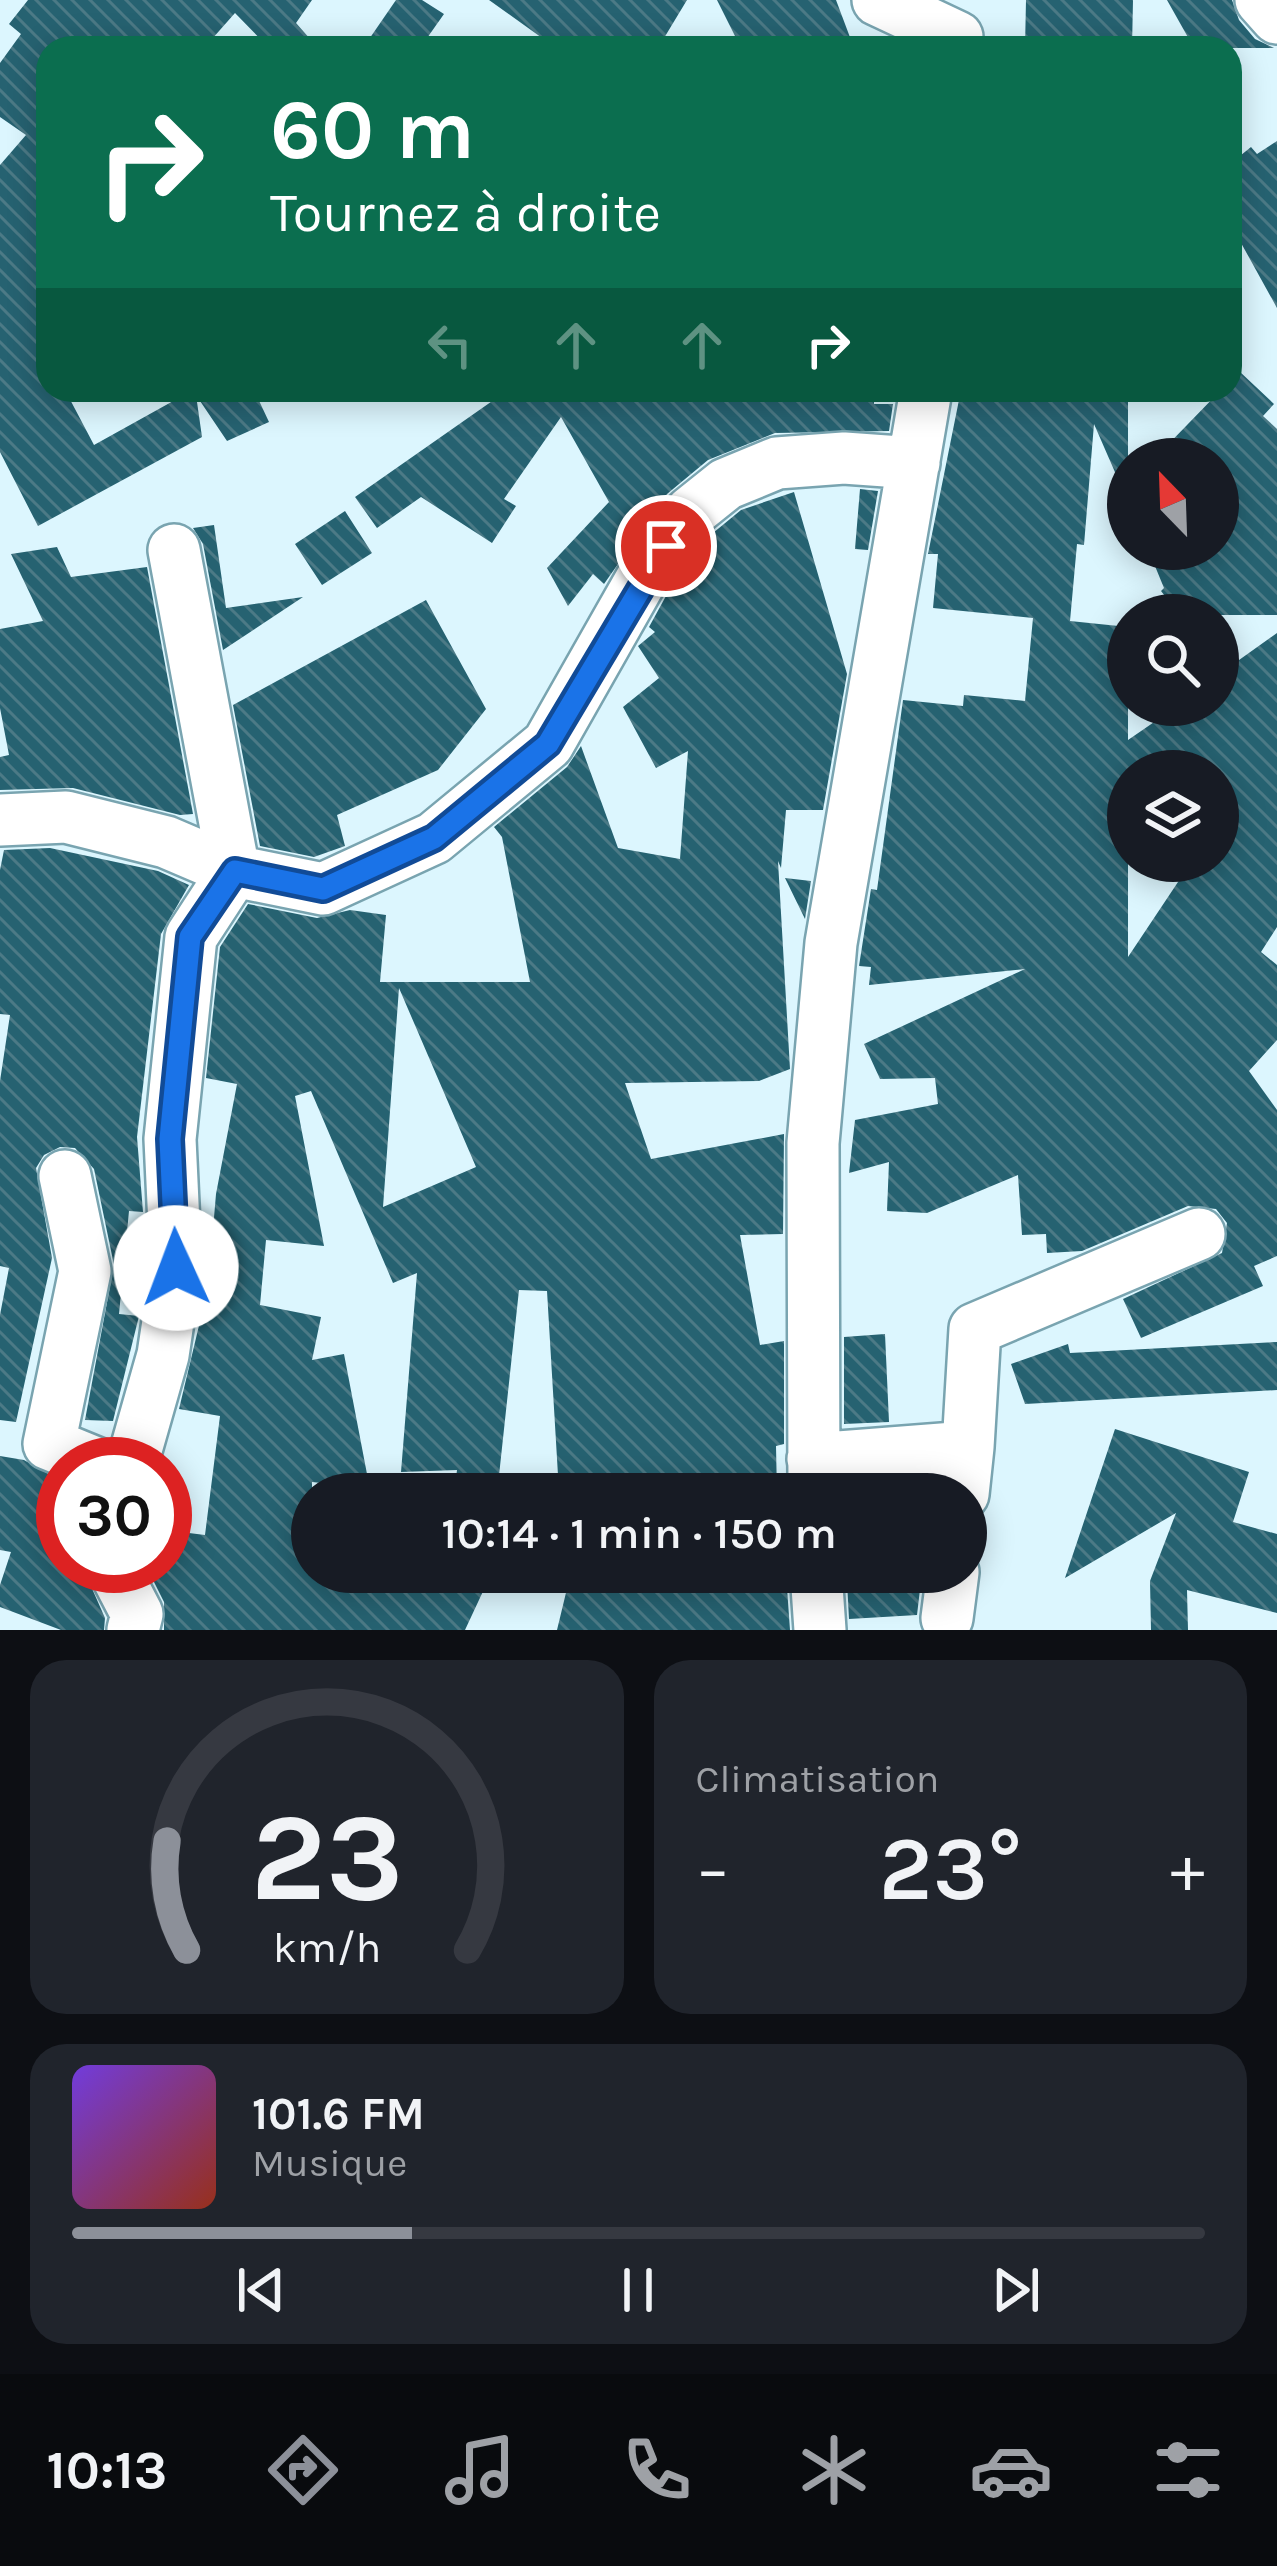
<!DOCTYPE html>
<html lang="fr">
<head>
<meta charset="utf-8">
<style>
  :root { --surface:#171b24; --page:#20242c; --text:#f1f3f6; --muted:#9ea1a6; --line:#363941; --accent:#8c9099 }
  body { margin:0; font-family:Karla,sans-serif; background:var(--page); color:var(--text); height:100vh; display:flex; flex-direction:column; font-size:45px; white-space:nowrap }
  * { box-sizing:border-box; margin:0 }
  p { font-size:39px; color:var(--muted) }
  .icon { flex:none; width:66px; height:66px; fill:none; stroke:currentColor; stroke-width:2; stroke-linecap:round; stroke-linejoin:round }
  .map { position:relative; height:1630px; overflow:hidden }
  .drawer { display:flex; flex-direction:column; gap:30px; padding:30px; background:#0d0f14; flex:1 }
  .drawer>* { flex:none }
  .hud { position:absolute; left:36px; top:36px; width:1206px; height:366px; border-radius:36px; box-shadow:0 6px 30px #0003; background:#0b6e4f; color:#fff; overflow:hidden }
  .needle { width:78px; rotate:337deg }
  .controls { position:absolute; left:1107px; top:438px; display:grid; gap:24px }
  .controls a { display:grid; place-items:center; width:132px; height:132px; border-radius:50%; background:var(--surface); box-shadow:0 6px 30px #0003; font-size:60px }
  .speed { position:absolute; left:36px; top:1437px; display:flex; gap:24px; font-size:60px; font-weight:700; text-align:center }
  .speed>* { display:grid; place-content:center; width:156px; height:156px; border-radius:50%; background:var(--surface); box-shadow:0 6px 30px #0003; line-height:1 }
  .speed .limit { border:18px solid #d22; background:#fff; color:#111 }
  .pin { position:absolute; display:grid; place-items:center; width:102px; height:102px; color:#fff; margin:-51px; border:6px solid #fff; border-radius:50%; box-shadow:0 3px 12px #0007 }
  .me { position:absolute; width:132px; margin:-66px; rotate:358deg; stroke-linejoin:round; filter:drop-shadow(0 0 9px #0008) }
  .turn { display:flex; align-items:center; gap:42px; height:252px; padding:0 36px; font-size:54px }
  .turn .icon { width:156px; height:156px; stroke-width:2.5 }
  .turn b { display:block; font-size:84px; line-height:102px }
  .lanes { display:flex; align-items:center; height:114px; padding:0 36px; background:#0003; justify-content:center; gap:60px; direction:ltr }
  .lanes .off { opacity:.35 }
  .big { font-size:90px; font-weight:600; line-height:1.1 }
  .drawer .widget { flex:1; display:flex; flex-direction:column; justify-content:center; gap:18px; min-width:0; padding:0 42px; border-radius:36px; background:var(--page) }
  .drawer .dial { align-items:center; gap:0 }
  .dial svg { height:312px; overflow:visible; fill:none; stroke:var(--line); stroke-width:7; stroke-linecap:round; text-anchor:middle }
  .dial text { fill:var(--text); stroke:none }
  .song { display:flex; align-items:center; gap:36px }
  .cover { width:144px; height:144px; border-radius:18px; background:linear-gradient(135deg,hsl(260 70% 55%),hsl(10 70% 35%)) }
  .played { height:12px; border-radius:6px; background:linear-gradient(90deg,var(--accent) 30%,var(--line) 30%) }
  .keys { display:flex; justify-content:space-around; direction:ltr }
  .heat { display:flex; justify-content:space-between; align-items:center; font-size:66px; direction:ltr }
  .drawer .tiles { flex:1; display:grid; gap:30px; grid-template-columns:1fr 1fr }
  .widget:last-child { grid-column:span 2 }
  .trip { position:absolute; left:291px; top:1473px; width:696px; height:120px; border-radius:60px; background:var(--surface); box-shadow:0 6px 30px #0003; font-weight:600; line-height:120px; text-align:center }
  .tab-bar { display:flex; height:192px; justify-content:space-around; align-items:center; background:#090b0e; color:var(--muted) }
  .tab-bar .icon { width:84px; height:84px }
  .tab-bar .selected { color:var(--accent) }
  .tab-bar b { font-size:54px; color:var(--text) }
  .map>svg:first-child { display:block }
  .building { fill:url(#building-back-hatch); fill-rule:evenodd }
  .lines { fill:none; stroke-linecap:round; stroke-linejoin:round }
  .street-casing { stroke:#79a4b0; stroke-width:56 }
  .street { stroke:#fff; stroke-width:51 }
  .route-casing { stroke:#114b97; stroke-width:30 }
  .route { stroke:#1a73e8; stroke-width:21 }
</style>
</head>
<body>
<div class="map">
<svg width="1277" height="1630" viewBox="0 0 1277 1630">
  <defs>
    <pattern id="building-back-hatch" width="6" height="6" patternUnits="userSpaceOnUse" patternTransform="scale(3)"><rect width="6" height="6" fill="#266271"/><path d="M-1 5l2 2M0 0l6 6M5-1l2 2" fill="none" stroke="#4c7a86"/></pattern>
  </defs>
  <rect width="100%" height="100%" fill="#dcf6fe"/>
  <path class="building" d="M 28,0 L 312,0 L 296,23 L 318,48 L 269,48 L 235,13 L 204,48 L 48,48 L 48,390 L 65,390 L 94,445 L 193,390 L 254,390 L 269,422 L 227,441 L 196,395 L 202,437 L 38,526 L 0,452 L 0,165 L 26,135 L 0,117 L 0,63 L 21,34 L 9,24 Z
    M 396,0 L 422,0 L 444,14 L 420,48 L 363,48 Z
    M 489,0 L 687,0 L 658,48 L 556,48 Z
    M 717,0 L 836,0 L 854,48 L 741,48 Z
    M 1026,0 L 1133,0 L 1132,48 L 1025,48 Z
    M 1167,0 L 1232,0 L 1239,20 L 1255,39 L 1274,48 L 1194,48 Z
    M 1277,141 L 1277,308 L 1230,223 L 1230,164 L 1251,147 L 1257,154 Z
    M 1239,371 L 1274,404 L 1263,416 L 1277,429 L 1277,615 L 1180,615 L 1161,591 L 1164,588 L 1148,549 L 1218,549 L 1218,459 L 1154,459 L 1221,390 L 1230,390 Z
    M 508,390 L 874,390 L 874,404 L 893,404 L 889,431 L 775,433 L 708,460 L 667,494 L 604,584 L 593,574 L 568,606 L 547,568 L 609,502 L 561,417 L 504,499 L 516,506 L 492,543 L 421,497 L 377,528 L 355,497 Z
    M 961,390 L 1128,390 L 1128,502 L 1094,424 L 1084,545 L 1077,544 L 1070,621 L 1128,627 L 1128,740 L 1179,705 L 1218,705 L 1218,675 L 1277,633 L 1277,927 L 1261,952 L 1277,965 L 1277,1040 L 1249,1071 L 1277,1110 L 1277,1256 L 1254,1266 L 1263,1286 L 1141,1338 L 1123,1299 L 1222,1253 L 1227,1223 L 1216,1209 L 1188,1206 L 1082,1251 L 1047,1253 L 1046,1234 L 1022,1235 L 1018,1175 L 927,1213 L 887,1211 L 889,1162 L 849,1173 L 855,1120 L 938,1104 L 935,1078 L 880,1079 L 864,1044 L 1025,969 L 869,985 L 871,967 L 859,966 L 871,889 L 877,890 L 903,700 L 963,706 L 964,695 L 1025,701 L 1033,618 L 933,608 L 938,554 L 928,554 ZM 1128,771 L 1218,771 L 1218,861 L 1192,861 L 1128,957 Z
    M 860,489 L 878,491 L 868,550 L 855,549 Z
    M 794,492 L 847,674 L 823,810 L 786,810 L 781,868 L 778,861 L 790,1069 L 759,1081 L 625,1083 L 651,1159 L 784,1134 L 783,1234 L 740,1235 L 760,1345 L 784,1341 L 784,1444 L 776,1446 L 777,1494 L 630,1494 L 628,1487 L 559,1492 L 547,1291 L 519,1290 L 497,1494 L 454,1494 L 457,1470 L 401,1472 L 417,1273 L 393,1283 L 311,1091 L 295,1096 L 324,1246 L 266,1240 L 260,1305 L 321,1317 L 312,1360 L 344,1354 L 367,1474 L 342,1476 L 341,1485 L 312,1482 L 312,1572 L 385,1572 L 387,1584 L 393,1572 L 492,1572 L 465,1630 L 164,1630 L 164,1602 L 146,1566 L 165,1566 L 165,1530 L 205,1535 L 220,1416 L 179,1409 L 208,1288 L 216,1194 L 237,1084 L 206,1078 L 220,947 L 248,904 L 317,918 L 350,910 L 386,915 L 380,982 L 530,982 L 502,837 L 494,827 L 567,767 L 581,746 L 618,848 L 680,859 L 688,751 L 656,768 L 623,707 L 659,678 L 638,646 L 655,632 L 649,627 L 666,596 L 713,533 L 741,510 ZM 399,988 L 476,1167 L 383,1207 Z
    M 345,511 L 372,553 L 322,585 L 295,544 Z
    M 214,525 L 226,608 L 303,597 L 223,650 L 203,544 L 193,528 Z
    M 57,547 L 71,577 L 147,567 L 193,814 L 180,815 L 73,788 L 0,790 L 0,757 L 9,755 L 0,708 L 0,629 L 43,621 L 11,554 Z
    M 426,600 L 486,709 L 438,770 L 337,815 L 345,846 L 314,857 L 260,846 L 233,705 Z
    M 50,848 L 158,871 L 189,885 L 161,934 L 137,1137 L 143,1212 L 129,1211 L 119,1314 L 139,1316 L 113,1421 L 85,1420 L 114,1265 L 94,1169 L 75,1148 L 60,1147 L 44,1155 L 36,1168 L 52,1258 L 16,1422 L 0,1420 L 0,1315 L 9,1268 L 0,1266 L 0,1081 L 10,1015 L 0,1014 L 0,870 L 4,850 Z
    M 785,878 L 811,881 L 805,919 Z
    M 885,1334 L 889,1422 L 844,1424 L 844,1337 Z
    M 1277,1342 L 1277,1390 L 1025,1404 L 1011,1364 L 1068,1344 L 1070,1353 Z
    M 1115,1429 L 1249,1472 L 1233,1522 L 1277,1534 L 1277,1613 L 1187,1590 L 1188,1630 L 1151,1630 L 1150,1581 L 1176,1513 L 1065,1578 Z
    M 0,1456 L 24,1460 L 59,1480 L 53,1511 L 63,1512 L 63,1566 L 82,1566 L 105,1618 L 104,1630 L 61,1630 L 0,1607 L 0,1585 L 11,1552 L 0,1550 Z
    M 571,1572 L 786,1574 L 790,1630 L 557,1630 Z
    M 855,1572 L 922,1572 L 917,1615 L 849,1619 L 847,1581 L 855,1582 Z"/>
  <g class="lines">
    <defs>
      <path id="street" d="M 878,0 L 957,37
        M 1261,0 L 1277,18
        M 0,820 L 66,817 L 166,842 L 234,871 L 323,889 L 434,838 L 548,744 L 641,580 L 691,512 L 726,484 L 777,463 L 844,458 L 914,463
        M 65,1176 L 85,1271 L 49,1444 L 98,1464
        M 968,1447 L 975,1329 L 1199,1234
        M 813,1459 L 968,1447 L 963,1494
        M 132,1464 L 163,1355 L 176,1268 L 170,1139 L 191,937 L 234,871 L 174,550
        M 814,1494 L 813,1143 L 831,943 L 926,390
        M 112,1566 L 137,1614 L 133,1630
        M 816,1572 L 820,1630
        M 947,1618 L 953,1572"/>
    </defs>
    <use href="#street" class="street-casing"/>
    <use href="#street" class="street"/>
  </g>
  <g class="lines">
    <defs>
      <path id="route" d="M 176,1268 L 170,1139 L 190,937 L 235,871 L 323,889 L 434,838 L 548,744 L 666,546"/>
    </defs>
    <use href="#route" class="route-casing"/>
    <use href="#route" class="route"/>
  </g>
</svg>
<div class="controls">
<a><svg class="needle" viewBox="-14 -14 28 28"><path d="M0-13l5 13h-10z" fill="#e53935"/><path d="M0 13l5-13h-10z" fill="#9ea1a6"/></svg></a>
<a><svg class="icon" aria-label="search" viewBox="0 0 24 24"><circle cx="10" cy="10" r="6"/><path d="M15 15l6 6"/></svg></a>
<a><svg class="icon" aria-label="layers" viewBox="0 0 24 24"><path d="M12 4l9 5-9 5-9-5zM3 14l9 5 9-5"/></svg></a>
</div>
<div class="speed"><div class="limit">30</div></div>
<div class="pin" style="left:666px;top:546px;background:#d93025"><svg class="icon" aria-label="arrive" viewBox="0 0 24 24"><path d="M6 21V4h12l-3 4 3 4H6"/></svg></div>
<svg class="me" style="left:176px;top:1268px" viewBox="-20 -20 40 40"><circle r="19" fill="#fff"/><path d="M0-13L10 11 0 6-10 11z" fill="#1a73e8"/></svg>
<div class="trip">10:14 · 1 min · 150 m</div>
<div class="hud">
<div class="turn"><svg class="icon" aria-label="right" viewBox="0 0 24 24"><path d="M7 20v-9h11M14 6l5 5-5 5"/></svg><div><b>60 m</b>Tournez à droite</div></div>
<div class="lanes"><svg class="icon off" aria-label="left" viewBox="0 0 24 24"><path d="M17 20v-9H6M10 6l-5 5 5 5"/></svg><svg class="icon off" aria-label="ahead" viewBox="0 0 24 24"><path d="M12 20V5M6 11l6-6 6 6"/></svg><svg class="icon off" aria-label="ahead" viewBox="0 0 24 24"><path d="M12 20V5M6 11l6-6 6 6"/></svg><svg class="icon" aria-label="right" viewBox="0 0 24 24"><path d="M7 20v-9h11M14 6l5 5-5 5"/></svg></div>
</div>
</div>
<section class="drawer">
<div class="tiles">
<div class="widget dial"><svg viewBox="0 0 100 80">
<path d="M14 69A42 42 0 1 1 86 69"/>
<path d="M14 69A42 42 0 0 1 9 41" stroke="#8c9099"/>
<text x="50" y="56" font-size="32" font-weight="700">23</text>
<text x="50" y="72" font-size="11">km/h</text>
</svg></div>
<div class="widget"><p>Climatisation</p>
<div class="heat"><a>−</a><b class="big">23°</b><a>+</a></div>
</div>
<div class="widget">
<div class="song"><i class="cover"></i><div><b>101.6 FM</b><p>Musique</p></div></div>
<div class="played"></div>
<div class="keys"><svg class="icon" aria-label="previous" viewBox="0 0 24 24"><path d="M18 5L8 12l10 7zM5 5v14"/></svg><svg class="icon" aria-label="pause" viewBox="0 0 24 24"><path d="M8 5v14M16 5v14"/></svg><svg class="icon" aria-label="next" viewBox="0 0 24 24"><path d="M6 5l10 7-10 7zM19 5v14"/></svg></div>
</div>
</div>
</section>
<nav class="tab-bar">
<b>10:13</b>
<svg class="icon selected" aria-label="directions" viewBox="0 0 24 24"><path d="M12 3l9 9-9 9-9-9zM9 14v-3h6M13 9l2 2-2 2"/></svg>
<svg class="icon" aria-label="music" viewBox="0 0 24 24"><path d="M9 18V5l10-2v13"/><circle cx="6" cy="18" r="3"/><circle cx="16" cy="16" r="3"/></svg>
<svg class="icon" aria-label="phone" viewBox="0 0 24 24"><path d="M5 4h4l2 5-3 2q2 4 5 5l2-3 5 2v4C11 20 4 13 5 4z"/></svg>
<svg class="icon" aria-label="climate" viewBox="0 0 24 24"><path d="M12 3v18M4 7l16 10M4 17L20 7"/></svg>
<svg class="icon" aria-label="car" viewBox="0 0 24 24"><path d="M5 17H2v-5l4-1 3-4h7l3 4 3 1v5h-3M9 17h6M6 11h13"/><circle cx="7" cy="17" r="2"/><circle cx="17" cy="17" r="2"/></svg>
<svg class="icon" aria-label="filters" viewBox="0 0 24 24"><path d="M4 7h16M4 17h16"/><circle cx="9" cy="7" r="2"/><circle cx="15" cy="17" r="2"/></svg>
</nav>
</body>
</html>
